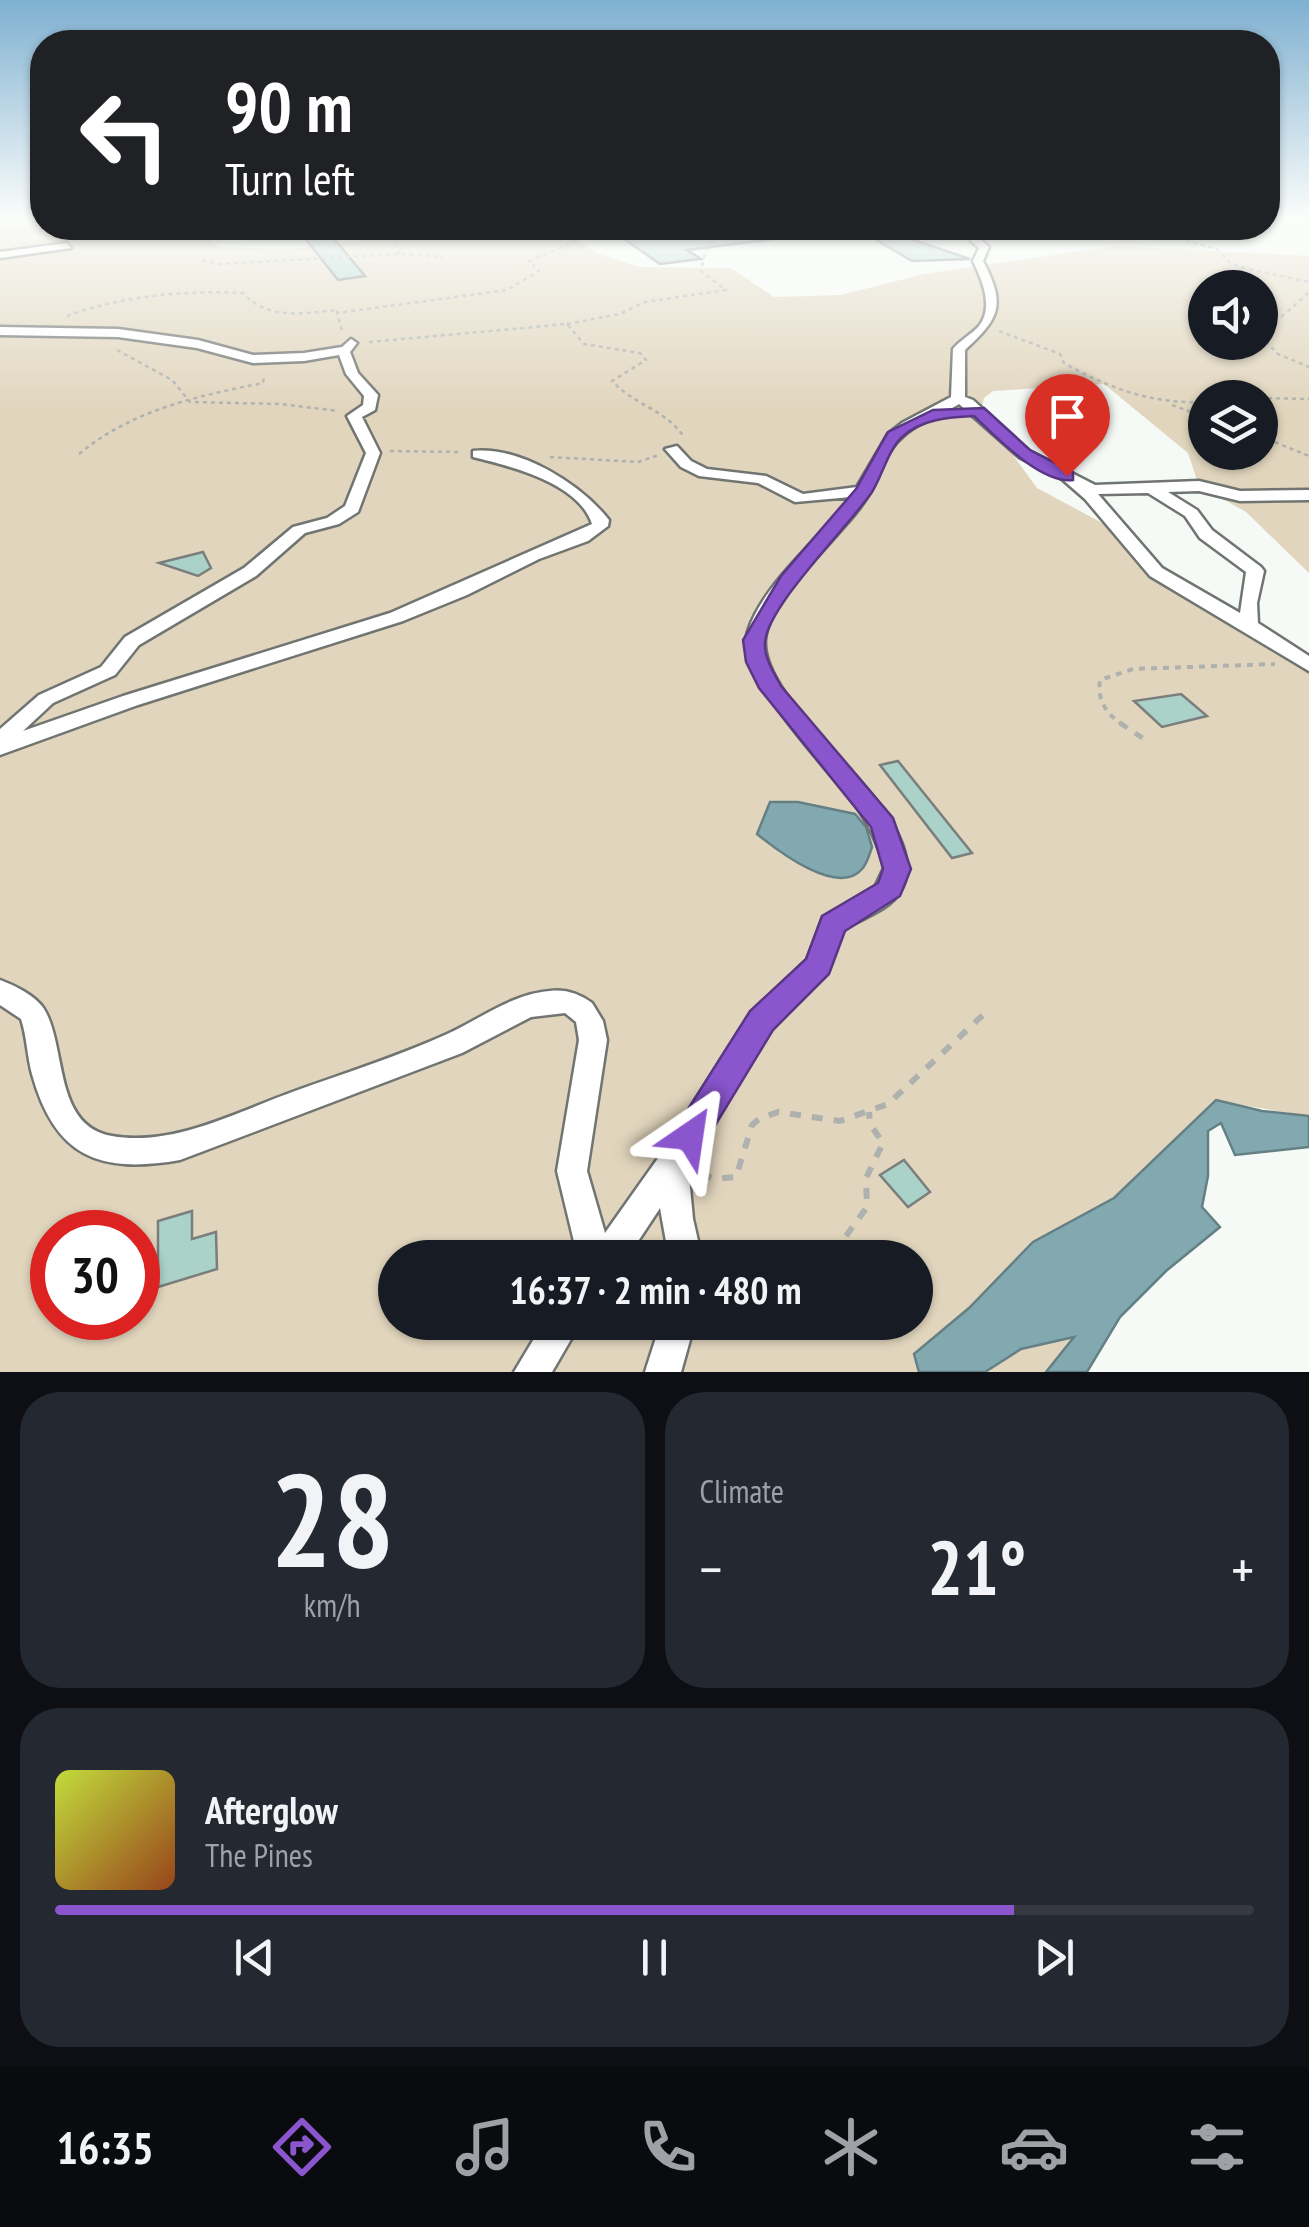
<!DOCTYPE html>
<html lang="en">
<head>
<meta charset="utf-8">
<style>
  :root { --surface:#171b24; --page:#242831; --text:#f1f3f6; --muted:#9ea1a6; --line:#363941; --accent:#8a55cd }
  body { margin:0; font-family:"PT Sans Narrow",sans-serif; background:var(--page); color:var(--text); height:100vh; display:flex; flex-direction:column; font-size:38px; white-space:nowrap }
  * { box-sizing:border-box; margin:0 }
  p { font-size:32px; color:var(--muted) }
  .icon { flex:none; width:55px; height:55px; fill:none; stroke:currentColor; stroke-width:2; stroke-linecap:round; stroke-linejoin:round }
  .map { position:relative; height:1372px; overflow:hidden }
  .side { display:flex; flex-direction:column; gap:20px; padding:20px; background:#0d0f14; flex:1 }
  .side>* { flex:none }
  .hud { position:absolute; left:30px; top:30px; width:1250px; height:210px; border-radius:40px; box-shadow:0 2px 8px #0004; background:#202124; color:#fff; overflow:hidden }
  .buttons { position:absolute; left:1188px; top:270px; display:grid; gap:20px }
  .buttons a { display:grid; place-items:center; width:90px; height:90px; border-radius:50%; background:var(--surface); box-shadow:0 2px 8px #0004; font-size:50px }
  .speed { position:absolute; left:30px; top:1210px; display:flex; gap:20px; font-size:50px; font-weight:700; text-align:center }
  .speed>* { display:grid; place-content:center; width:130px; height:130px; border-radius:50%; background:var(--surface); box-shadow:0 2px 8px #0004; line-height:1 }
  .speed .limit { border:15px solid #d22; background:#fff; color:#111 }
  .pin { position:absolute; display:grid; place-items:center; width:85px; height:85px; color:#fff; margin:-102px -42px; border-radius:50% 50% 50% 0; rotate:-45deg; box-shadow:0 0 10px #0007 }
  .pin .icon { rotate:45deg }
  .me { position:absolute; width:110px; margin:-55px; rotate:32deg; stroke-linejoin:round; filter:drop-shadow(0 0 8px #0008) }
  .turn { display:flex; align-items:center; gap:35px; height:210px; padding:0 30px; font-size:45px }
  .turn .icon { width:130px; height:130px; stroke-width:2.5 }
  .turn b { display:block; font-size:70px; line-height:85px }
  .big { font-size:75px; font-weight:800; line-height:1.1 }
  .side .card { flex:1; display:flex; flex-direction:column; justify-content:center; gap:15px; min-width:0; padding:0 35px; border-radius:40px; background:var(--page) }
  .side .dial { align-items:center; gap:0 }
  .dial b { font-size:130px; line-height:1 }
  .song { display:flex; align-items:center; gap:30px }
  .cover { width:120px; height:120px; border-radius:15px; background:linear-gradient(135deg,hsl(70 70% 55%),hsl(20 70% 35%)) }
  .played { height:10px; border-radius:5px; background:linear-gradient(90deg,var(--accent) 80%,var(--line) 80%) }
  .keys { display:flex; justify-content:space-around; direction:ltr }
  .heat { display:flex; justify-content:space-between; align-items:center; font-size:55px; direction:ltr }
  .side .tiles { flex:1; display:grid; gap:20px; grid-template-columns:1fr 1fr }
  .card:last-child { grid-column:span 2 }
  .trip { position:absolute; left:378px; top:1240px; width:555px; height:100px; border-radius:50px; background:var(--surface); box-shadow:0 2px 8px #0004; font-weight:800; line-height:100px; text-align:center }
  .tab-bar { display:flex; height:160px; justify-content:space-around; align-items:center; background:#090b0e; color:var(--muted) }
  .tab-bar .icon { width:70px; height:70px }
  .tab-bar .selected { color:var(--accent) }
  .tab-bar b { font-size:45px; color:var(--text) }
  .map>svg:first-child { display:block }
  .green { fill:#e1d5bd; fill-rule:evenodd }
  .water { fill:#82a9af; stroke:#648084; stroke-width:2.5 }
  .building { fill:#abd2c8; stroke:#7a7f7e; stroke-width:2.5 }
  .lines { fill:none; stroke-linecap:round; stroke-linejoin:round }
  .minor-casing { stroke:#717571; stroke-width:5 }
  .path-far3 { stroke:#aeb1ae; stroke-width:2.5; stroke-dasharray:4 4; stroke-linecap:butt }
  .path-far2 { stroke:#aeb1ae; stroke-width:4; stroke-dasharray:6 6; stroke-linecap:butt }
  .path-far1 { stroke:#aeb1ae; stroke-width:5; stroke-dasharray:9 9; stroke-linecap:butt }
  .path { stroke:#aeb1ae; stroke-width:6; stroke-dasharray:11 11; stroke-linecap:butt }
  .minor { fill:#fff; fill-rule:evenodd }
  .route { fill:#8a55cd; stroke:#5a3785; stroke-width:2.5 }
</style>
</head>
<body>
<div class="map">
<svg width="1309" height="1372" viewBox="0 0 1309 1372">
  <rect width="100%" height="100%" fill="#f6faf6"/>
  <path class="green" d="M 0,218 L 42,218 L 42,228 L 254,228 L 206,236 L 220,247 L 287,249 L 359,242 L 424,228 L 561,228 L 596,253 L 639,267 L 731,268 L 774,297 L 841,295 L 924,274 L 1116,246 L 1309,256 L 1309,573 L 1246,512 L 1199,486 L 1188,453 L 1104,384 L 993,391 L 984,398 L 981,411 L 1037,488 L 1106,525 L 1202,594 L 1309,659 L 1309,1116 L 1216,1101 L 1114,1198 L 1033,1242 L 969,1308 L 914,1354 L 919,1372 L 0,1372 ZM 1205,288 L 1260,288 L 1260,342 L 1205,342 ZM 1205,398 L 1260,398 L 1260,452 L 1205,452 ZM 770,802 L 798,802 L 855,814 L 831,877 L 780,853 ZM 52,1232 L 138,1232 L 138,1318 L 52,1318 ZM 395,1258 L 915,1258 L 915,1322 L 395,1322 Z
    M 1076,1336 L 1046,1372 L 985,1372 L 1021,1349 Z"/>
  <path class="water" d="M 770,802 L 798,802 L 855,814 L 866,827 L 872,847 C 870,853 867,864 862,869 C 838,897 778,851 757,834 Z
    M 1216,1100 L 1262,1111 L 1309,1116 L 1309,1147 L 1235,1155 L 1221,1123 L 1208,1131 L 1208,1176 L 1202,1207 L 1220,1227 L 1166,1271 L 1120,1317 L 1087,1372 L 1046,1372 L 1074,1337 L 1021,1349 L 985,1372 L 919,1372 L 914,1354 L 969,1308 L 1033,1242 L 1114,1198 Z"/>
  <path class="building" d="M 653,228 L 772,228 L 763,233 L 774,239 L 687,250 L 701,259 L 660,264 L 621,237 L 659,233 Z
    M 856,228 L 878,228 L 970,259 L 912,261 Z
    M 330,234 L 365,276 L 338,280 L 304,237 Z
    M 203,552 L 211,568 L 198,576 L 159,563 Z
    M 1181,694 L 1207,716 L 1162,727 L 1134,701 Z
    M 898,761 L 972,853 L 952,858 L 880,765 Z
    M 904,1160 L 930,1192 L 908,1207 L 880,1175 Z
    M 192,1211 L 192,1239 L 216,1232 L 217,1269 L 158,1287 L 158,1221 Z"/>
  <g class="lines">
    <defs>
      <path id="minor" d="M 837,228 L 772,235 L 767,232 L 796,228 Z
        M 976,228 L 986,228 L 980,234 L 981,240 L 989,247 L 983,261 C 1006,305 1000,318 965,350 L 965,397 L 973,400 L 1029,451 L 1095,485 L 1199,481 L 1240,491 L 1309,490 L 1309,500 L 1240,501 L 1199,491 L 1168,492 L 1197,510 L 1212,530 L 1261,567 L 1264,571 L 1257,603 L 1258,623 L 1309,656 L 1309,671 L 1150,576 L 1085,499 L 1062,479 L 1019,457 L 959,404 C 940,416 916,422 900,439 C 885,453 880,475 870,492 C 864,503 856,513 848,522 C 824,551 768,603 765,640 C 760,713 944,820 900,892 C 888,911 861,918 843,930 L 827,973 L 771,1029 L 688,1166 L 693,1219 L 702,1258 L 669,1258 L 660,1208 L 627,1258 L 578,1258 L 557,1171 L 579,1040 L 576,1022 L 565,1013 L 531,1017 L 462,1053 L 180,1160 C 99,1174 55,1157 32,1074 C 27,1056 27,1037 21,1019 L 0,1005 L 0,980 C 14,985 36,996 44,1009 C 67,1047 53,1126 112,1136 C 173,1147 239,1111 295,1091 C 345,1073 396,1057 445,1035 C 479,1020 511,994 550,991 C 565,989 580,994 592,1003 L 603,1021 L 607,1040 L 587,1171 L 605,1233 L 661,1154 L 751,1013 L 807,960 L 823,917 L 875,887 L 885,866 C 878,845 871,828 859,810 C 833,773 734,675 748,631 C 764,582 821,539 851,497 L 795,502 L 758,483 L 699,476 L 681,467 L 665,449 L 677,446 L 691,461 L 707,469 L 766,476 L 803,494 L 857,487 L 888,434 L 902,423 L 951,397 L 953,349 C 960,340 971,335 979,326 C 994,307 982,280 973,261 L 979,248 L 971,241 L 970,233 ZM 1148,493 L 1185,516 L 1200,538 L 1246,572 L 1240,613 L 1162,568 L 1098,494 Z
        M 67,243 L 71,248 L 0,258 L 0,252 Z
        M 0,327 L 118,329 L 198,340 L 253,355 L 304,353 L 342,347 L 351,339 L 357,343 L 350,352 L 358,373 L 378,395 L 375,410 L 362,417 L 380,453 L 358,512 L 339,524 L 305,533 L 256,576 L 139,645 L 115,675 L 53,703 L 23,731 L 123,696 L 390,613 L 592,524 C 579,483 510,466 473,457 L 473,451 C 520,446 581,484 609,520 L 608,526 L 588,541 L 539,559 L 467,595 L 403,621 L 138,705 L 0,755 L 0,729 L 39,695 L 101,667 L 125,637 L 244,568 L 293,527 L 327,518 L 345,506 L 366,453 L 347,416 L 363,405 L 364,396 L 346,374 L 339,355 L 304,361 L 253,363 L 197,348 L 118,337 L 0,335 Z
        M 544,1322 L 581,1322 L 552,1372 L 514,1372 Z
        M 661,1322 L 695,1322 L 681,1372 L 645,1372 Z"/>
    </defs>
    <use href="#minor" class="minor-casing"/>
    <path class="path-far3" d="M 1139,228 L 1217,249 L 1230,263 L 1240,267 L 1309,282
      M 0,229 L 22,233 L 75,228
      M 400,254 L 396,248 L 404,228
      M 202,260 L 219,264 L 400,254 L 443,257
      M 67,316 C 121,296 186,290 243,293 C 269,321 303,313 338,310 L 337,313
      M 567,324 L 620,314 L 645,302 L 726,290 L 701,271 L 705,253 L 715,239 L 708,228
      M 1260,328 L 1285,314 L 1309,292
      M 342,330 L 337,313 L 507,290 L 539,271 L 529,261 L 576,241 L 592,228
      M 999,331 L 1060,354 L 1064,363 C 1111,389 1151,404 1205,402
      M 1260,336 L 1278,354 L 1309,367
      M 369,342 L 567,324 L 584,344 L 640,353 L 646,360 L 612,381 C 634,405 665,409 684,437
      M 117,350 L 172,380 L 190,402 L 281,404 L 338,411
      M 1260,398 L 1309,399
      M 1172,405 L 1205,417
      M 1260,436 L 1309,456
      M 390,451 L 460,452
      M 79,454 C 132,410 197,396 263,383 L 264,375
      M 550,457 L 638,462 L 659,455"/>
    <path class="path-far2" d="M 1124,726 C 1107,714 1097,702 1100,680 L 1133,669 L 1275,664"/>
    <path class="path-far1" d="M 1120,723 L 1144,739"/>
    <path class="path" d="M 701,1174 L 715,1179 L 736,1177 L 752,1125 L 759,1119 L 778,1112 L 840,1121 L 888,1104 L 983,1015
      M 846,1258 L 846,1236 L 867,1207 L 866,1178 L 883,1143 L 870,1124 L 869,1112"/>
    <use href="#minor" class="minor"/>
  </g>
  <linearGradient id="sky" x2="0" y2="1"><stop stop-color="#7fb0d1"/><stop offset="0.53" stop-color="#fbfdfb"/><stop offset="1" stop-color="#fbfdfb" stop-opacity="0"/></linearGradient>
  <rect width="1309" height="410" fill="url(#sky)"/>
  <path class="route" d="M 984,408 L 1030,450 L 1073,472 L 1073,480 C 1041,484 996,437 974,416 C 950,417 920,419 901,438 C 888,451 882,476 872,492 C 850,525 766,607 765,643 C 764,658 774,673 781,686 L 893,818 L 911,869 L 900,896 L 845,931 L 829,974 L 773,1030 L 702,1147 L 690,1151 L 678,1147 L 673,1136 L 678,1125 L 750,1011 L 806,959 L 822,916 L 878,883 L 883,869 L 871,827 L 759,688 L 746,662 L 743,640 L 781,576 L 856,489 L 888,432 L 933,410 Z"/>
</svg>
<div class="buttons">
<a><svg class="icon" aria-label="sound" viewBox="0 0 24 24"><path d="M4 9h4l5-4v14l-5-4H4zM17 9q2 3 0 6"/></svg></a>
<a><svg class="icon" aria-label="layers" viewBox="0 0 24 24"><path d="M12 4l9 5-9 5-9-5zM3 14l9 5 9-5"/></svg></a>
</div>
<div class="speed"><div class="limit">30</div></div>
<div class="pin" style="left:1067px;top:476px;background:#d93025"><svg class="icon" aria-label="arrive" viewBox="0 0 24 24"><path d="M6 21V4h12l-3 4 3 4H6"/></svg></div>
<svg class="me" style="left:690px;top:1136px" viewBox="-20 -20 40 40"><path d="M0-17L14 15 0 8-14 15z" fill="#8a55cd" stroke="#fff" stroke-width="4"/></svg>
<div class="trip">16:37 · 2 min · 480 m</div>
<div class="hud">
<div class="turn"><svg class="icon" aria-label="left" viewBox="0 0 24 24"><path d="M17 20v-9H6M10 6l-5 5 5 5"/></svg><div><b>90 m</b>Turn left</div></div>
</div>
</div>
<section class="side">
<div class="tiles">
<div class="card dial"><b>28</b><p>km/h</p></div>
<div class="card"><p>Climate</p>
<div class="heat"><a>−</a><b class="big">21°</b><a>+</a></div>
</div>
<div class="card">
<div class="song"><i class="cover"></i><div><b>Afterglow</b><p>The Pines</p></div></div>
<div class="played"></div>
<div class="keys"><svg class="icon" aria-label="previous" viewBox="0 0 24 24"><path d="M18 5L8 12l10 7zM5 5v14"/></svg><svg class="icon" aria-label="pause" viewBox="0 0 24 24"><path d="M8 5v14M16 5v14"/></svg><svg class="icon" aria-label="next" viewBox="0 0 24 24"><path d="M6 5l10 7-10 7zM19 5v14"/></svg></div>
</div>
</div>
</section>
<nav class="tab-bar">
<b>16:35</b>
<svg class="icon selected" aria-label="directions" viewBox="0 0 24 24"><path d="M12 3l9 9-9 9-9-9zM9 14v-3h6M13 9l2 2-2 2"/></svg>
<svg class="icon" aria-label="music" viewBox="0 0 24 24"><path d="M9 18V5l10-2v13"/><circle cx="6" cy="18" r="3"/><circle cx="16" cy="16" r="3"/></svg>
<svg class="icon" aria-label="phone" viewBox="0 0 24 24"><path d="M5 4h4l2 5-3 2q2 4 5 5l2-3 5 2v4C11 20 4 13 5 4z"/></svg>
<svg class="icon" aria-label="climate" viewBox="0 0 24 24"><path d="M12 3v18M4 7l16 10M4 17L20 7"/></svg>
<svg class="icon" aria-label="car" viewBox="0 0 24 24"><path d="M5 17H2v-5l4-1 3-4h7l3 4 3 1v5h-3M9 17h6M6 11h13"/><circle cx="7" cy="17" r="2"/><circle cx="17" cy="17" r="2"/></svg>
<svg class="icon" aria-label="filters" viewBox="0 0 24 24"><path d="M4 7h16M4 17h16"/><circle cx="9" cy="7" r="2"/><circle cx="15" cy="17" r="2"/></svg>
</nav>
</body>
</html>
